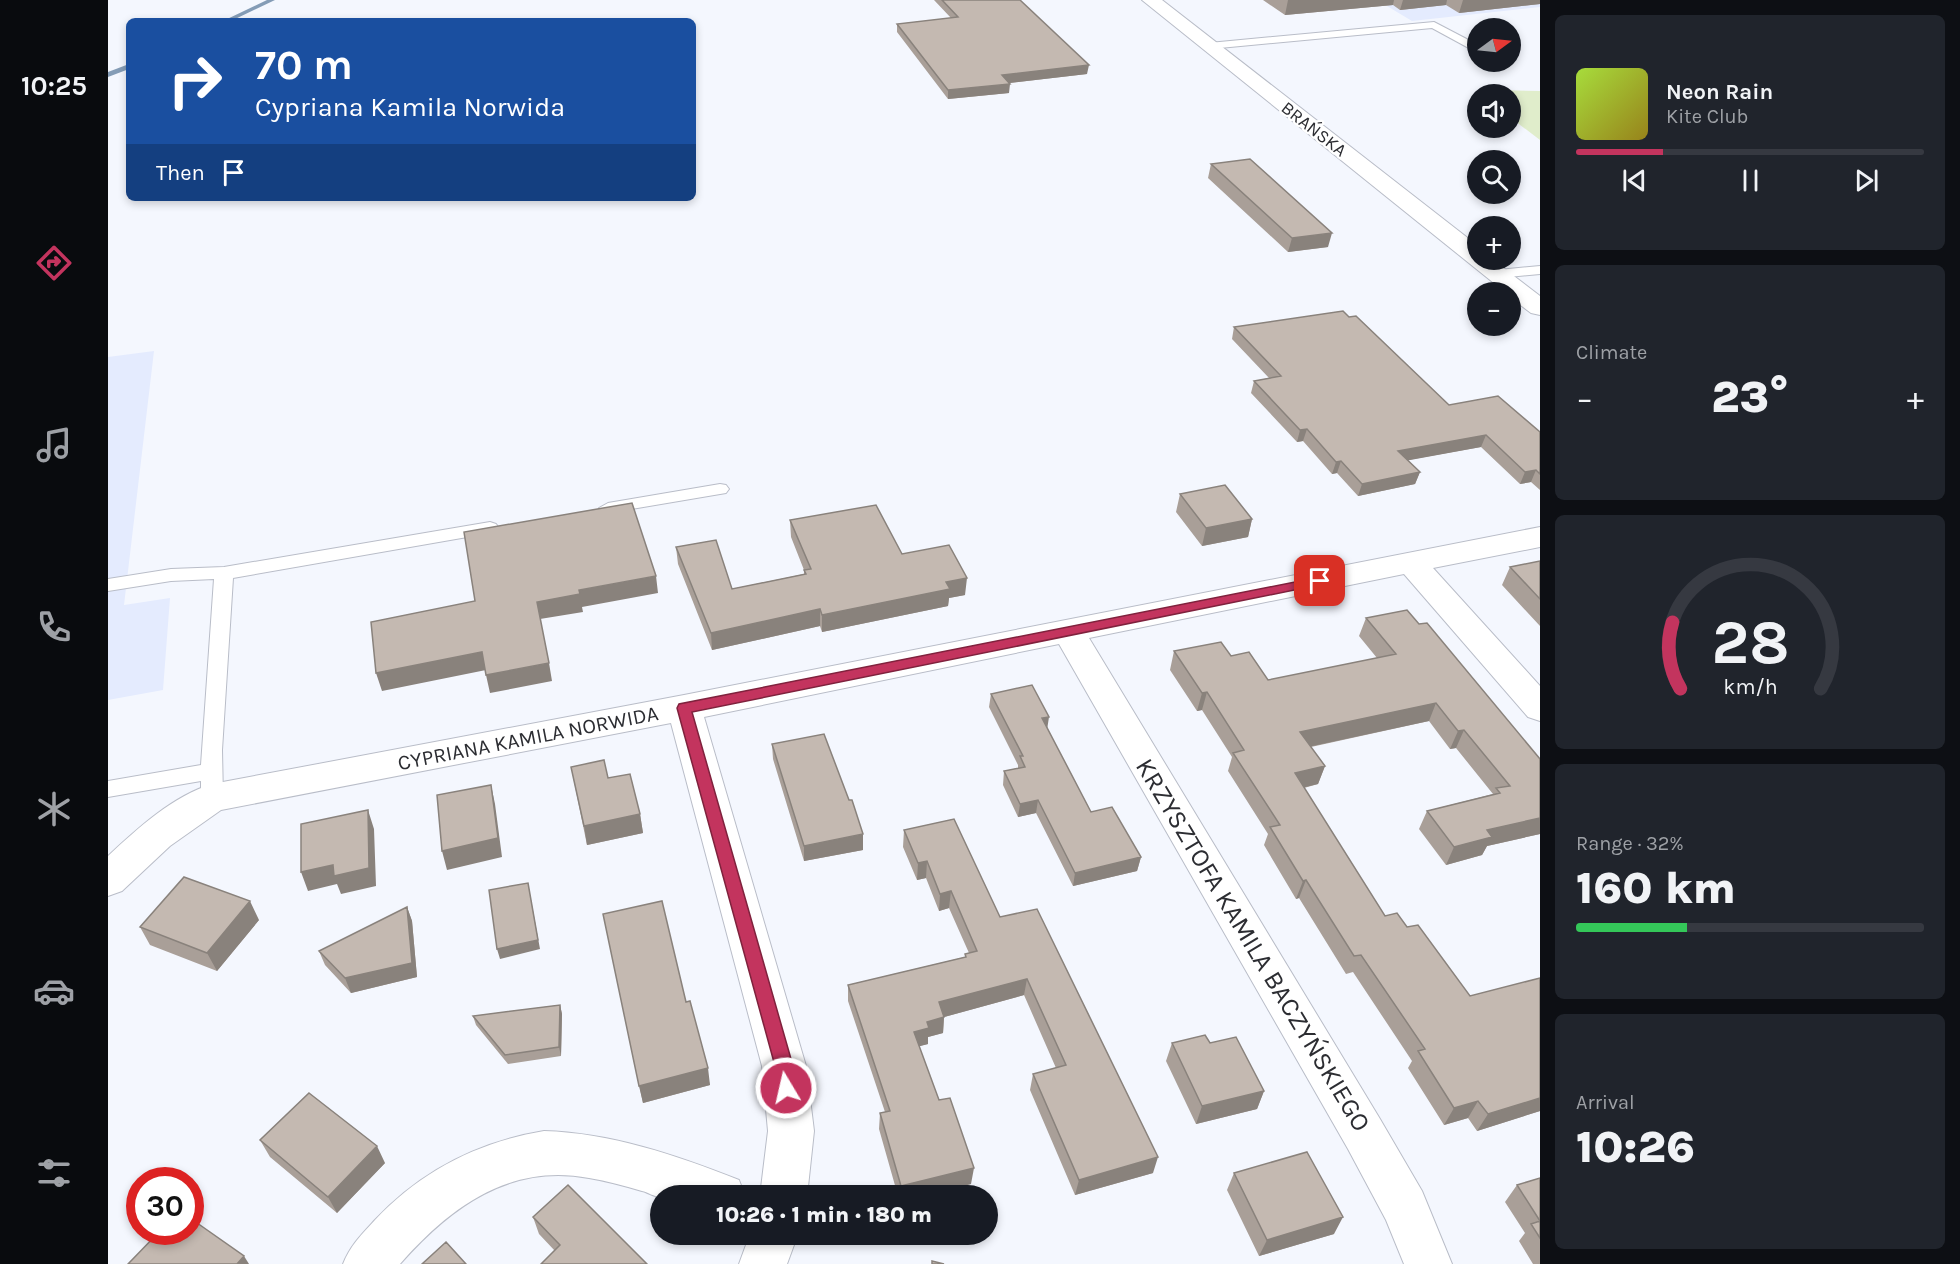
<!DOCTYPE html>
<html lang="en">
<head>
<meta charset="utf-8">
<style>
  :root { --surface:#171b24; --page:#20242c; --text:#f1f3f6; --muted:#9ea1a6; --line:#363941; --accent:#c3345e }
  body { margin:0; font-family:Karla,sans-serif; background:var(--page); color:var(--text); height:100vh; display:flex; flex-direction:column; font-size:22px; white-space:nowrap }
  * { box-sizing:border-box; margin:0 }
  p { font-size:20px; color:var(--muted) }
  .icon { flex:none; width:33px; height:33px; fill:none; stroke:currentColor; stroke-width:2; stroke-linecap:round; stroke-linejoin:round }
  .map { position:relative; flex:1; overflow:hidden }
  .details { display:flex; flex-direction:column; gap:15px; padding:15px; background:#0d0f14; width:420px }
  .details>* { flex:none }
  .guide { position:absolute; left:18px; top:18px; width:570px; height:183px; border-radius:9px; box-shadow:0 3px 9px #0003; background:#1a4fa0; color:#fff; overflow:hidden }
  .needle { width:39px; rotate:75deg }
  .controls { position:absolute; left:1359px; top:18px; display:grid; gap:12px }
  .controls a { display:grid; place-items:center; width:54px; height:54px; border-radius:50%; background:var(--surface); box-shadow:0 3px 9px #0003; font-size:30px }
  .speed { position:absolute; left:18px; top:1167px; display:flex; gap:12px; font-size:30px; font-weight:700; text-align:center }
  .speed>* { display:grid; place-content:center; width:78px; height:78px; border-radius:50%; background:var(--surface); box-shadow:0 3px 9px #0003; line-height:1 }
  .speed .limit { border:9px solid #d22; background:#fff; color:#111 }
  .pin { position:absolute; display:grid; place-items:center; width:51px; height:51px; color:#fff; margin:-26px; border-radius:12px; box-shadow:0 3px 9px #0006 }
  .me { position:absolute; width:66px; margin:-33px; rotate:351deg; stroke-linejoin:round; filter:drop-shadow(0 0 4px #0008) }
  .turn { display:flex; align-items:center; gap:21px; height:126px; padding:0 30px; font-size:27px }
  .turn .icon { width:78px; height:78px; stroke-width:2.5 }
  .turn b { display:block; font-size:42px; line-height:51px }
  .then { display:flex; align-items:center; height:57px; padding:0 30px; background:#0003; gap:12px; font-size:22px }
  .big { font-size:45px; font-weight:800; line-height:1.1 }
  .details .tile { flex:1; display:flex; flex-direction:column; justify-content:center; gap:9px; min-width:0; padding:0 21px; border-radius:9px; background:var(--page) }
  .details .dial { align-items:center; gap:0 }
  .dial svg { height:156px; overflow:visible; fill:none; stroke:var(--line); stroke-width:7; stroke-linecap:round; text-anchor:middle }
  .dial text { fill:var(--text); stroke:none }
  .song { display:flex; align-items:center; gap:18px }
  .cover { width:72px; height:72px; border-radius:9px; background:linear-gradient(135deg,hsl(80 70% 55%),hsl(50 70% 35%)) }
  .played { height:6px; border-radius:3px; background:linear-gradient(90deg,var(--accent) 25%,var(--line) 25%) }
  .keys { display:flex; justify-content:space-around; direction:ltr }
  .heat { display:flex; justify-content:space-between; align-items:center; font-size:33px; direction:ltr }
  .charge { height:9px; border-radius:4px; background:linear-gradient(90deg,#34c759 32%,var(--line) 0) }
  .trip { position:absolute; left:542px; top:1185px; width:348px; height:60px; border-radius:30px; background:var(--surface); box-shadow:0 3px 9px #0003; font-weight:800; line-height:60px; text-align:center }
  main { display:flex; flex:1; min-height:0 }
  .tab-bar { display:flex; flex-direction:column; width:108px; justify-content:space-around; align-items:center; background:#090b0e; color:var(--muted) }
  .tab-bar .icon { width:42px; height:42px }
  .tab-bar .on { color:var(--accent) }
  .tab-bar b { font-size:27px; color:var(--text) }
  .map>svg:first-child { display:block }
  .built { fill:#e4ebfe }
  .green { fill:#e0edcb }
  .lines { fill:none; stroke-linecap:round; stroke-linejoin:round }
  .stream { fill:#849cb6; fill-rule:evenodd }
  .lane-casing { stroke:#b9bdc8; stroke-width:2 }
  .street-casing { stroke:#b9bdc8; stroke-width:2 }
  .secondary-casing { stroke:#b9bdc8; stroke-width:2 }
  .lane { fill:#fff; fill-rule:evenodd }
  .street { fill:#fff; fill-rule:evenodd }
  .secondary { fill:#fff; fill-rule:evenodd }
  .wall { fill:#a99f98 }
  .shaded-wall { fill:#89827c }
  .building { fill:#c4b9b1; stroke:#89827c; stroke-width:1.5 }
  .route { fill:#c3345e; stroke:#7f223d; stroke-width:1.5 }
  .labels { text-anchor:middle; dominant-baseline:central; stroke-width:4.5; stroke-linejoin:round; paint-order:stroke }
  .far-street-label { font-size:18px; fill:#2c2d32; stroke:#fff }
  .street-label { font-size:21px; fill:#2c2d32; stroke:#fff }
  .near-street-label { font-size:26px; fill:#2c2d32; stroke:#fff }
</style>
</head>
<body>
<main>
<nav class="tab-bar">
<b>10:25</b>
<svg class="icon on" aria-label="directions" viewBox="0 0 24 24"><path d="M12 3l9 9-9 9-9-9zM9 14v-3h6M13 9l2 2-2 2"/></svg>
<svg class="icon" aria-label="music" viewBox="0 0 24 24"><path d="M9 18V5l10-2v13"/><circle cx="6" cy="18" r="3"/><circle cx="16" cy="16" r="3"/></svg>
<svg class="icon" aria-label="phone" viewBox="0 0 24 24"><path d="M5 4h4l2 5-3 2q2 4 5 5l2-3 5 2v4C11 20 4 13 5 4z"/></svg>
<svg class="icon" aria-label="climate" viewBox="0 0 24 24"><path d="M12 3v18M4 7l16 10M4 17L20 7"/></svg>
<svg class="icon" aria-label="car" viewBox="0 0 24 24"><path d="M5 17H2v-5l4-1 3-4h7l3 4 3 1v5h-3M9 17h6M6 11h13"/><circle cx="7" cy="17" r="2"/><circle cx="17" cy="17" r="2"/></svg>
<svg class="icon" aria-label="filters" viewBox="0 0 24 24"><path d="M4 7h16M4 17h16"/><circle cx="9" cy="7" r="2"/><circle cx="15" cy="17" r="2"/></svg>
</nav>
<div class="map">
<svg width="1432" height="1264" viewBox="0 0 1432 1264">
  <rect width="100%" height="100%" fill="#f4f7fe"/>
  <path class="built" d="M 1269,0 L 1432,0 L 1432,7 L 1304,21 Z
    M 46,351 L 16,605 L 62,598 L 55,690 L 0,700 L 0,357 Z"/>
  <path class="green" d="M 1387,90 L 1432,91 L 1432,140 L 1403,118 L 1402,94 L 1371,94 L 1367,92 L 1389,92 Z"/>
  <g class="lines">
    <path class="stream" d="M 159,0 L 167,0 L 123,21 L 115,21 Z
      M 21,64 L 21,69 L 0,77 L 0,72 Z"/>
    <defs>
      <path id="lane" d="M 1326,22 L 1370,45 L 1370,53 L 1324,28 L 1101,49 L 1096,46 L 1101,43 Z
        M 1432,266 L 1432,274 L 1390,278 L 1383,274 L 1390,270 Z
        M 612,484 L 618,485 L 621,489 L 618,493 L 500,513 L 491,508 L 500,503 Z
        M 382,522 L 388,524 L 391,528 L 388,532 L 125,578 L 114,750 L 115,798 L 112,804 L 104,806 L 96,804 L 93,798 L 93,781 L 0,797 L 0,781 L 93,765 L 106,579 L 63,581 L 0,591 L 0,579 L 63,569 L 116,567 Z"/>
      <path id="street" d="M 1432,527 L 1432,547 L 1325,568 L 1432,686 L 1432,721 L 1420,717 L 1296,574 L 981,638 L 1272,1119 L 1314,1191 L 1344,1264 L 1296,1264 L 1278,1220 L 1240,1149 L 951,644 L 596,717 L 698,1066 L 706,1131 L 699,1196 L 652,1196 L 660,1131 L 654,1066 L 563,723 L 113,810 L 62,846 L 14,891 L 0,896 L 0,856 C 30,828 65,796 104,784 L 576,695 Z
        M 436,1131 C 503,1133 568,1155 631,1180 L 637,1196 C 609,1196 577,1197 552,1197 C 547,1197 539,1192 534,1191 C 517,1186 499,1181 481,1178 C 402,1163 342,1207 292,1264 L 235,1264 C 242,1246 254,1234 267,1220 C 313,1171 370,1142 436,1131 Z
        M 642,1234 L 690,1234 L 679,1264 L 631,1264 Z"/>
      <path id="secondary" d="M 1034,0 L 1054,0 L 1370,246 L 1370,260 L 1385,260 L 1432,296 L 1432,315 L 1423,313 L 1402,297 L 1402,292 L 1397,292 Z"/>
    </defs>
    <use href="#lane" class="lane-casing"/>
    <use href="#street" class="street-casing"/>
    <use href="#secondary" class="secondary-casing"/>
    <use href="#lane" class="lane"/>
    <use href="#street" class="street"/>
    <use href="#secondary" class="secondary"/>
  </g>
  <path class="wall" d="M 826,0 L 912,0 L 979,74 L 901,83 L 901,93 L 840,99 L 789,32 L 789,24 L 843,18 Z
    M 1155,0 L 1432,0 L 1432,4 L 1351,13 L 1338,5 L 1292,10 L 1285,5 L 1177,15 Z
    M 1103,164 L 1220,247 L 1180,252 L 1100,178 Z
    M 1126,327 L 1341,405 L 1432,432 L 1432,490 L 1423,482 L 1412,484 L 1373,447 L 1300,460 L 1312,472 L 1307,484 L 1250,496 L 1229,473 L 1224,474 L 1195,441 L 1189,442 L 1143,393 L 1146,381 L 1161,378 L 1124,339 Z
    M 1072,494 L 1144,519 L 1140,537 L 1094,546 L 1068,512 Z
    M 682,520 L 794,554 L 857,595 L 841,598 L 840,606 L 714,632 L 712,626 L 604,650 L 570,564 L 568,547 L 624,589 L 696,574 L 696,570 L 683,537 Z
    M 1432,561 L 1432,626 L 1394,585 L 1402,567 Z
    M 1258,618 L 1311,624 L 1432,759 L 1432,834 L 1379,846 L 1374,855 L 1338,865 L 1311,829 L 1319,811 L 1385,794 L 1348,748 L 1342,749 L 1321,721 L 1203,747 L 1217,766 L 1210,784 L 1196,788 L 1277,916 L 1299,927 L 1362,996 L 1432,978 L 1432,1111 L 1369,1131 L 1360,1118 L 1336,1125 L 1300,1068 L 1304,1061 L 1245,972 L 1238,974 L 1191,898 L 1188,899 L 1156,845 L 1160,834 L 1120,771 L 1124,757 L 1094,710 L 1089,711 L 1062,670 L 1066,651 L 1123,656 L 1160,680 L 1269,658 L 1251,636 Z
    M 883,694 L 939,728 L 983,812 L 1033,857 L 1029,871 L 965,886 L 928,813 L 910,817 L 895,785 L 896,771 L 910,768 L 910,765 L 881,707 Z
    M 664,744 L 755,850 L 696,861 L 665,759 Z
    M 463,767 L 500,778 L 532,814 L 535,833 L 479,845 Z
    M 796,830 L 892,917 L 1045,1173 L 967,1195 L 922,1090 L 925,1074 L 948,1068 L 916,995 L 836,1017 L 835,1033 L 820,1037 L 820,1044 L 811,1046 L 831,1100 L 863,1184 L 814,1196 L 790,1196 L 771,1129 L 772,1113 L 777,1112 L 740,1001 L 740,985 L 857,957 L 857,954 L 861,953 L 841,908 L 831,911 L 818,878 L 809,880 L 795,847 Z
    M 299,907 L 304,921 L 309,977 L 243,993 L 217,965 L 211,951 Z
    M 495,914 L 578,1002 L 602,1085 L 535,1103 Z
    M 151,920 L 109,971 L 42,945 L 32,927 Z
    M 452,1005 L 454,1014 L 453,1056 L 400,1064 L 368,1025 L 365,1016 Z
    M 1064,1043 L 1102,1043 L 1156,1091 L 1149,1109 L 1088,1124 L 1058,1061 Z
    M 152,1140 L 277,1163 L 229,1213 L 162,1157 Z
    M 1126,1173 L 1226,1234 L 1151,1256 L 1119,1190 Z
    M 1432,1178 L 1432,1264 L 1425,1264 L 1411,1241 L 1417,1233 L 1397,1202 L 1409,1185 Z
    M 425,1217 L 539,1264 L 447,1251 L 431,1234 Z"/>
  <path class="shaded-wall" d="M 1180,0 L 1286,0 L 1285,5 L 1177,15 Z
    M 1295,0 L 1339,0 L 1338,5 L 1292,10 Z
    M 1355,0 L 1432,0 L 1432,4 L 1351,13 Z
    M 981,65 L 979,74 L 893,84 L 894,75 Z
    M 902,84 L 901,93 L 840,99 L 840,90 Z
    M 1224,233 L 1220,247 L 1180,252 L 1184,238 Z
    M 1199,429 L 1195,441 L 1189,442 L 1192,430 Z
    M 1378,435 L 1373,447 L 1286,463 L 1290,451 Z
    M 1233,461 L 1229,473 L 1224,474 L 1228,462 Z
    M 1428,470 L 1423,482 L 1412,484 L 1417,472 Z
    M 1312,472 L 1307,484 L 1250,496 L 1254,484 Z
    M 1144,519 L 1140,537 L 1094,546 L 1098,528 Z
    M 548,576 L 550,593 L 474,607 L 475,612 L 432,619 L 429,602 L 471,590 Z
    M 859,578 L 857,595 L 841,598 L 840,606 L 714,632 L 714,615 L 838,582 Z
    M 712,609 L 712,626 L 604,650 L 603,633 Z
    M 374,652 L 378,670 L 274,691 L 268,673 Z
    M 441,663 L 444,681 L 382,693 L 378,675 Z
    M 1099,692 L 1094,710 L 1089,711 L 1094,693 Z
    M 1328,703 L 1321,721 L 1186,750 L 1192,732 Z
    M 941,717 L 939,730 L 934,718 Z
    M 1356,730 L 1348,748 L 1342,749 L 1350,731 Z
    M 1217,766 L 1210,784 L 1181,791 L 1187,773 Z
    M 383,785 L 387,804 L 394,857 L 339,870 L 334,851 Z
    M 930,800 L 928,813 L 910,817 L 912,804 Z
    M 260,810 L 266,829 L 268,886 L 233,894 L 229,884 L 200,891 L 193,872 Z
    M 532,814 L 535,833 L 479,845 L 476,826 Z
    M 1432,818 L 1432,834 L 1379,846 L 1374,855 L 1338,865 L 1346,847 L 1379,830 Z
    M 755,834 L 755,850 L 696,861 L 696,846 Z
    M 1033,857 L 1029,871 L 965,886 L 967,873 Z
    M 819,861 L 818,878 L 809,880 L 810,863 Z
    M 1198,880 L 1191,898 L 1188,899 L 1195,881 Z
    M 420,883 L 432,949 L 392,959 L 389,949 Z
    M 843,891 L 841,908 L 831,911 L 832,894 Z
    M 142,901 L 151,920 L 109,971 L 99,953 Z
    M 299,907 L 304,921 L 309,977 L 243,993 L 237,978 Z
    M 919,979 L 916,995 L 829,1019 L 831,1002 Z
    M 452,1005 L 454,1014 L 453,1056 L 451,1047 Z
    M 836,1017 L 835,1033 L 820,1037 L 820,1044 L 805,1048 L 806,1032 L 819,1022 Z
    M 600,1068 L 602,1085 L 535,1103 L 531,1086 Z
    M 1156,1091 L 1149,1109 L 1088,1124 L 1094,1106 Z
    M 1432,1098 L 1432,1111 L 1369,1131 L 1380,1114 Z
    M 1370,1101 L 1360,1118 L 1336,1125 L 1346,1108 Z
    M 269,1146 L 277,1163 L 229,1213 L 220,1197 Z
    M 1050,1157 L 1045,1173 L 967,1195 L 971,1180 Z
    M 866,1168 L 863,1184 L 814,1196 L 792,1196 L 793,1186 Z
    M 1235,1217 L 1226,1234 L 1151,1256 L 1159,1240 Z
    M 136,1256 L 141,1264 L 129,1264 Z"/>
  <path class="building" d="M 834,0 L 912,0 L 981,65 L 894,75 L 902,84 L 840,90 L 789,24 L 850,17 Z
    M 1142,159 L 1224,233 L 1184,238 L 1103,164 Z
    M 1235,311 L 1241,317 L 1248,316 L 1341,405 L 1390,396 L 1432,432 L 1432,474 L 1428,470 L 1417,472 L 1378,435 L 1290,451 L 1312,472 L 1254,484 L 1233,461 L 1228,462 L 1199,429 L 1192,430 L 1146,381 L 1173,376 L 1126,327 Z
    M 1117,485 L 1144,519 L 1098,528 L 1072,494 Z
    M 524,503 L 548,576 L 471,590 L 472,594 L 429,602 L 441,663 L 378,675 L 374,652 L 268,673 L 263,622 L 367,601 L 356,532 Z
    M 768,505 L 794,554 L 841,545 L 859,578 L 838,582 L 842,589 L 714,615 L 712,609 L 603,633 L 568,547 L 608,540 L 624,589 L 698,574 L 696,570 L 703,569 L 682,520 Z
    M 1432,561 L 1432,599 L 1402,567 Z
    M 1299,610 L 1311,624 L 1319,623 L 1432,759 L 1432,818 L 1379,830 L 1384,837 L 1346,847 L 1319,811 L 1392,793 L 1388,788 L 1402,786 L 1356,730 L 1350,731 L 1328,703 L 1192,732 L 1217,766 L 1187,773 L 1277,916 L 1289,913 L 1299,927 L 1310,925 L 1362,996 L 1432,978 L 1432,1098 L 1380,1114 L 1370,1101 L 1346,1108 L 1310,1051 L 1317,1049 L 1253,955 L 1246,956 L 1198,880 L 1195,881 L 1162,827 L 1172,825 L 1125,753 L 1136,750 L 1099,692 L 1094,693 L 1066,651 L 1113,642 L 1123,656 L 1141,652 L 1160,680 L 1288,654 L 1258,618 Z
    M 924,685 L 941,717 L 934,718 L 983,812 L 1004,807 L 1033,857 L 967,873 L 930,800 L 912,804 L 896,771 L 917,767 L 912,756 L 915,756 L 883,694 Z
    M 716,734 L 741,800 L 744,800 L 755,834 L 696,846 L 664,744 Z
    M 496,760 L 500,778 L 522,774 L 532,814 L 476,826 L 463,767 Z
    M 383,785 L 390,838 L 334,851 L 329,795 Z
    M 260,810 L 261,868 L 226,876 L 225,865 L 193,872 L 193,824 Z
    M 846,819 L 892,917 L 929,909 L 1050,1157 L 971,1180 L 925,1074 L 958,1065 L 919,979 L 831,1002 L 836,1017 L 819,1022 L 821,1028 L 806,1032 L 831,1100 L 842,1098 L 866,1168 L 793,1186 L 772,1113 L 782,1111 L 740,985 L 858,957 L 857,954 L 869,951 L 843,891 L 832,894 L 819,861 L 810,863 L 796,830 Z
    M 76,877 L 142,901 L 99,953 L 32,927 Z
    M 420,883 L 430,940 L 389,949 L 381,890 Z
    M 554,901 L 578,1002 L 582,1001 L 600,1068 L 531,1086 L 495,914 Z
    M 299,907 L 304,963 L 237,978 L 211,951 Z
    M 452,1005 L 451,1047 L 397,1055 L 365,1016 Z
    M 1097,1035 L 1102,1043 L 1128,1037 L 1156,1091 L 1094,1106 L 1064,1043 Z
    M 201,1093 L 269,1146 L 220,1197 L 152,1140 Z
    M 1199,1152 L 1235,1217 L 1159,1240 L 1126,1173 Z
    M 1432,1178 L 1432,1221 L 1409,1185 Z
    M 460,1185 L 539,1264 L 433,1264 L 452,1245 L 425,1217 Z
    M 82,1218 L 136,1256 L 129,1264 L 20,1264 L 51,1232 L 82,1232 Z
    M 1432,1221 L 1432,1238 L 1423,1224 Z
    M 338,1242 L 358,1264 L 314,1264 Z
    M 824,1261 L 836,1264 L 824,1264 Z"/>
  <path class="route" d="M 1212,577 L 1216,578 L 1216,584 L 584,712 L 685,1066 L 687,1088 L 685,1094 L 678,1096 L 672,1094 L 667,1066 L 569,708 L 571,704 Z"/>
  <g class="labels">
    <g class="far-street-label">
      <text transform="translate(1206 129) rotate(38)">BRAŃSKA</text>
    </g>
    <g class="street-label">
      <text transform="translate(420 738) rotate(-11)">CYPRIANA KAMILA NORWIDA</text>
    </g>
    <g class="near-street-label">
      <text transform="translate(1145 945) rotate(59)">KRZYSZTOFA KAMILA BACZYŃSKIEGO</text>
    </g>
  </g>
</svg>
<div class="controls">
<a><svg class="needle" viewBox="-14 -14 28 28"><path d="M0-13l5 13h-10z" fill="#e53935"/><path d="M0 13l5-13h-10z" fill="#9ea1a6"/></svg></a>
<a><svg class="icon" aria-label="sound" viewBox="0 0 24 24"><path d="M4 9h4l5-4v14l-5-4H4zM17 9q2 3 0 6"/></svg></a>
<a><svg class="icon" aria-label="search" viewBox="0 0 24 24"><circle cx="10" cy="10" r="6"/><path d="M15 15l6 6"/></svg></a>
<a>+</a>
<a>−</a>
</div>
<div class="speed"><div class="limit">30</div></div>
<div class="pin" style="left:1212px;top:581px;background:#d93025"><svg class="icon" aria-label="arrive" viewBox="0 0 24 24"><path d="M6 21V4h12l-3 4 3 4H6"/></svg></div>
<svg class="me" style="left:678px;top:1088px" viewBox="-20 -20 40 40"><circle r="17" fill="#c3345e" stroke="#fff" stroke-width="3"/><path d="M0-11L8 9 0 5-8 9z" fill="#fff"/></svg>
<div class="trip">10:26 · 1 min · 180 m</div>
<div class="guide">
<div class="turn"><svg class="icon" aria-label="right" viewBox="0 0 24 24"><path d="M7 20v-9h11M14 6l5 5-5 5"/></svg><div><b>70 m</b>Cypriana Kamila Norwida</div></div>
<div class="then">Then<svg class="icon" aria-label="arrive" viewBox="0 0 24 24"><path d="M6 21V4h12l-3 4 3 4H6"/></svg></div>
</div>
</div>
<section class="details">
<div class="tile">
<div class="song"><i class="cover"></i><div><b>Neon Rain</b><p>Kite Club</p></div></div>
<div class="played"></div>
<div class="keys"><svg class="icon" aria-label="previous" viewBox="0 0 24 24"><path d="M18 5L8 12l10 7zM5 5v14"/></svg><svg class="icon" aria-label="pause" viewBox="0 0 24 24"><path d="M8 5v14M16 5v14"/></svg><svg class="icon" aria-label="next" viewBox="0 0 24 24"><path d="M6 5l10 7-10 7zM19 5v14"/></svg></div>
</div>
<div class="tile"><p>Climate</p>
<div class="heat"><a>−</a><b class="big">23°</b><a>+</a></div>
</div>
<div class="tile dial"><svg viewBox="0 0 100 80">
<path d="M14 69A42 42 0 1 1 86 69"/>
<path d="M14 69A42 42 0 0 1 10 35" stroke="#c3345e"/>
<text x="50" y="56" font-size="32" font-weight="700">28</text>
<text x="50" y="72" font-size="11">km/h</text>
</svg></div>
<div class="tile"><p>Range · 32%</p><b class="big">160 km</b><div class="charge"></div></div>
<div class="tile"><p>Arrival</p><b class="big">10:26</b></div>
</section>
</main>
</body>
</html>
